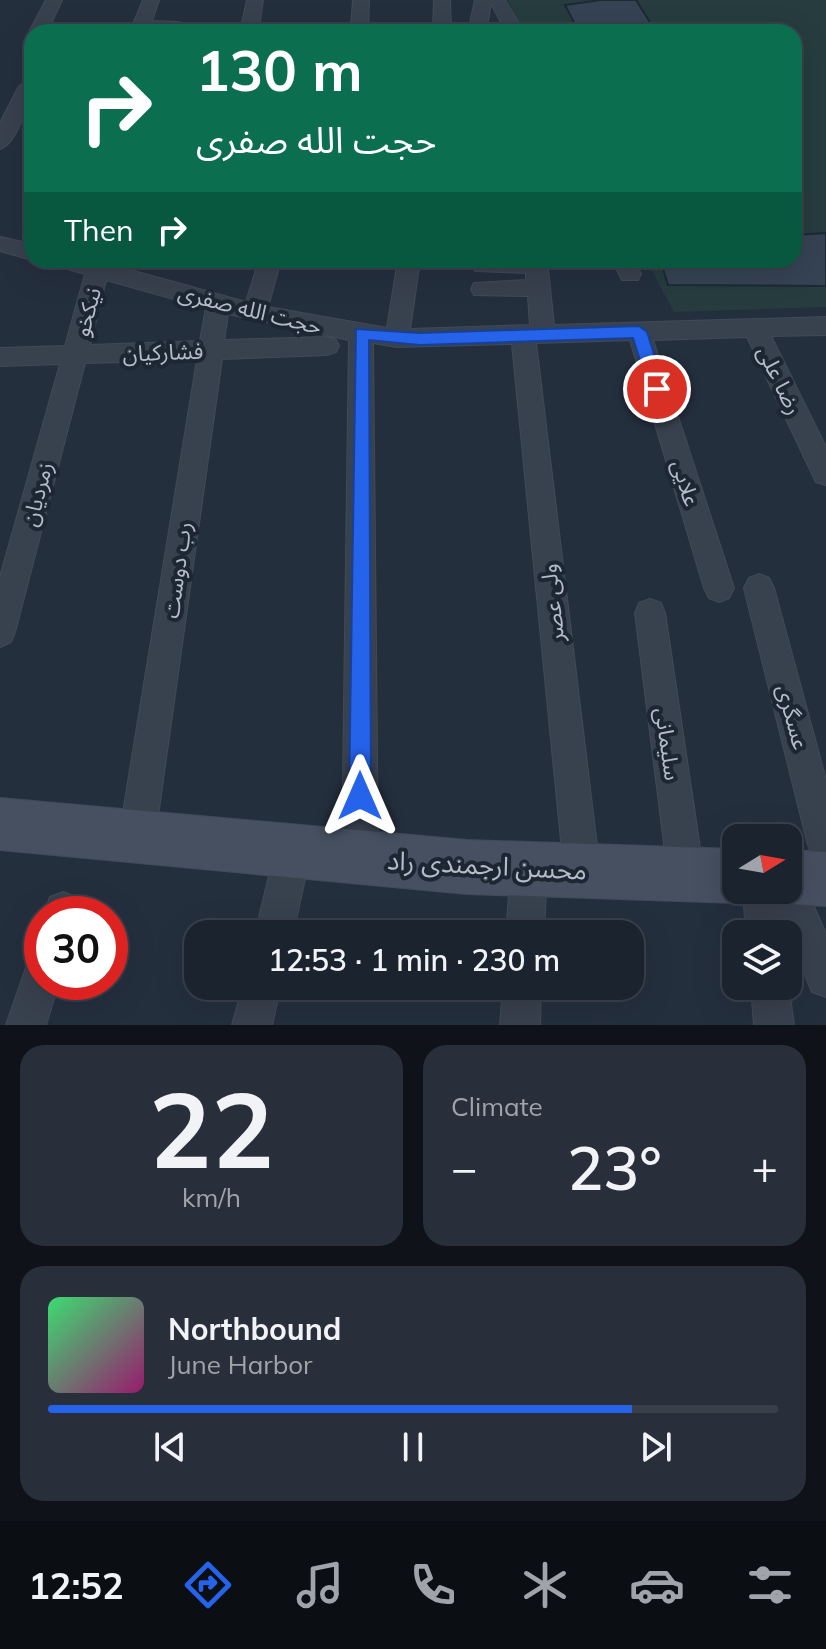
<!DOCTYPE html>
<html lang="en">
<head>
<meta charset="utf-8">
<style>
  :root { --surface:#1b232e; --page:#282f3a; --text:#f1f3f6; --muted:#a0a4aa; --line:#39404a; --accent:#2563eb }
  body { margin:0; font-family:Mulish,"Noto Sans Arabic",sans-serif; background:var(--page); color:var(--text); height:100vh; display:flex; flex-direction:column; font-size:30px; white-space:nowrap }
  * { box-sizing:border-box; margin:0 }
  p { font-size:26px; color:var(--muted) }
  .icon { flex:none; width:44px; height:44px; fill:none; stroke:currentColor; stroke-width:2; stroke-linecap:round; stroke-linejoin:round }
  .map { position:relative; height:1025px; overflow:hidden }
  .sheet { display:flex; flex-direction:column; gap:20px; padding:20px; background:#0f1319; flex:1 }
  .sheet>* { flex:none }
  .top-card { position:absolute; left:24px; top:24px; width:778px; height:244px; border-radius:24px; box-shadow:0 8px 32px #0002,0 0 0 2px var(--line); background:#0b6e4f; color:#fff; overflow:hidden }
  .needle { width:52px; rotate:79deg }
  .buttons { position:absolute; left:722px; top:824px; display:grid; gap:16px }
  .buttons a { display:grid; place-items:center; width:80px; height:80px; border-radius:16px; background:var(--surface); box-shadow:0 8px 32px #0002,0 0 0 2px var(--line); font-size:40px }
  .speed { position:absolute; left:24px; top:896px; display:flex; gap:16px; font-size:40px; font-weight:700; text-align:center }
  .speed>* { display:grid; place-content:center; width:104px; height:104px; border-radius:50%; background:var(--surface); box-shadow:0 8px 32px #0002,0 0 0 2px var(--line); line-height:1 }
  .speed .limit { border:12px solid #d22; background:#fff; color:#111 }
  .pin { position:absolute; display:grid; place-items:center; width:68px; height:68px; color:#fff; margin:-34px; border:4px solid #fff; border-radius:50%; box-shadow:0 2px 8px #0007 }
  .me { position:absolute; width:88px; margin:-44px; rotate:0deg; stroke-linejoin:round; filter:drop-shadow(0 0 6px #0008) }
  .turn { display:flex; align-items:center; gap:28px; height:168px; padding:0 40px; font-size:36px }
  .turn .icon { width:104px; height:104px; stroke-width:2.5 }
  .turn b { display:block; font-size:56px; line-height:68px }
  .then { display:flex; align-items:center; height:76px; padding:0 40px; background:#0003; gap:16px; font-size:30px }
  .big { font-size:60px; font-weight:600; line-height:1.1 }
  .sheet .tile { flex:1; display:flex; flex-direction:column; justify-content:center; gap:12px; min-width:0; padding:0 28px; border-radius:24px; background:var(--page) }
  .sheet .dial { align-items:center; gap:0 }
  .dial b { font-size:104px; line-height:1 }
  .song { display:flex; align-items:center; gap:24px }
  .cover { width:96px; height:96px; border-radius:12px; background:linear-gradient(135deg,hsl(140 70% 55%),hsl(320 70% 35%)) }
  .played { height:8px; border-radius:4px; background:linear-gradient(90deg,var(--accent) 80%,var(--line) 80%) }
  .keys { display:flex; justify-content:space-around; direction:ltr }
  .heat { display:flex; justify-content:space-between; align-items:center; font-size:44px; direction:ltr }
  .sheet .tiles { flex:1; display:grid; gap:20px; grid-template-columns:1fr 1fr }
  .tile:last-child { grid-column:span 2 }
  .trip { position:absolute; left:184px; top:920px; width:460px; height:80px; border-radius:24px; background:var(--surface); box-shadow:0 8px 32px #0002,0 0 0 2px var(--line); font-weight:600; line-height:80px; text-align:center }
  .tabs { display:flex; height:128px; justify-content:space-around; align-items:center; background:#0b0e12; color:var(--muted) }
  .tabs .icon { width:56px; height:56px }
  .tabs .active { color:var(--accent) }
  .tabs b { font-size:36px; color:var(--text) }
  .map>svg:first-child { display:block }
  .green { fill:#263c3f }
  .building { fill:#364354; stroke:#1f2835; stroke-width:2 }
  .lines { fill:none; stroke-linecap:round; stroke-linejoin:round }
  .street-casing { stroke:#414a57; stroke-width:2 }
  .secondary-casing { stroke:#414a57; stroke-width:2 }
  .street { fill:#38414e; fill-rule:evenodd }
  .secondary { fill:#465061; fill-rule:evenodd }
  .route { fill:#2563eb; stroke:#184099; stroke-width:2 }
  .labels { text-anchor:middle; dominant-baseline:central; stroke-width:8; stroke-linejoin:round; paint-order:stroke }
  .street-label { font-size:22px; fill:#b4bcc9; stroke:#1d2633 }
  .near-street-label { font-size:26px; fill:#b4bcc9; stroke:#1d2633 }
</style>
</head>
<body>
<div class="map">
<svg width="826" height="1025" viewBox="0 0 826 1025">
  <rect width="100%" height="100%" fill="#242f3e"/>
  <path class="green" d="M 507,0 L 826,0 L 826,307 L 674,312 L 646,260 L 794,260 L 794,32 L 525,32 Z"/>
  <path class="building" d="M 601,0 L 636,0 L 656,32 L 579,32 L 565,5 Z
    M 826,233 L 826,286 L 668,285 L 661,262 L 794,260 L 794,235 Z"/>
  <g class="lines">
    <defs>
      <path id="street" d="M 46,0 L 62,0 L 47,32 L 32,32 L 32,36 L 29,32 Z
        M 143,0 L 159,0 L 152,21 L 179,22 L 188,27 L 180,32 L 130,32 Z
        M 247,0 L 263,0 L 258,32 L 240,32 Z
        M 353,0 L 369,0 L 368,32 L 313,32 L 315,27 L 351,27 Z
        M 434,0 L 450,0 L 451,32 L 433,32 Z
        M 475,0 L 505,0 L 524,32 L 506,32 L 491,3 L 486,32 L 468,32 Z
        M 28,80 L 32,81 C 32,98 16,145 0,149 L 0,123 L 19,86 Z
        M 0,237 L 32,244 L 32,260 L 0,251 Z
        M 51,260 L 98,261 L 246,302 L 259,260 L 281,260 L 268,307 L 387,328 L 398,260 L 420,260 L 410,329 L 530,325 L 528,296 L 474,295 L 471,289 L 474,283 L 526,280 L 526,273 L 475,271 L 472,265 L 475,260 L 547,260 L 554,325 L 826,317 L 826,335 L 771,336 L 826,447 L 826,485 L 816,482 L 747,337 L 653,340 L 734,588 L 729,598 L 719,602 L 709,598 L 704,588 L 630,340 L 536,343 L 600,871 L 595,884 L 582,889 L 569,884 L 564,871 L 512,344 L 397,347 L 373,343 L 378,857 L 373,870 L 360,875 L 347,870 L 342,857 L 349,340 L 228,314 L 224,340 L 327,337 L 336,340 L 339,346 L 336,352 L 327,355 L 222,359 L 155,837 L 149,849 L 137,855 L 125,849 L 119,837 L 197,360 L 85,363 L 15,632 L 11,642 L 0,647 L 0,577 L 60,364 L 0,366 L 0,348 L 65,346 L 85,274 L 54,265 ZM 106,280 L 206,308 L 200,341 L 90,345 Z
        M 612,260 L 634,260 L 641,274 L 638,280 L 622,280 Z
        M 759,574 L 769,578 L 774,588 L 826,780 L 826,863 L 813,858 L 808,845 L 744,588 L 749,578 Z
        M 650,599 L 661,603 L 665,613 L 704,875 L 699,888 L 686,893 L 673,888 L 668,875 L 635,613 L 639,603 Z
        M 293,833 L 306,838 L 311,851 L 293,934 L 255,934 L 275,851 L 280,838 Z
        M 529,851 L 542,856 L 547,869 L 544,934 L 506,934 L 511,869 L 516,856 Z
        M 788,872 L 801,877 L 826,934 L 826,997 L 812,992 L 782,920 L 784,934 L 746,934 L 743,890 L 788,890 Z
        M 63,892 L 76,897 L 80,914 L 44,914 L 50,897 Z
        M 42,957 L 42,982 L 59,982 L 46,1025 L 6,1025 L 28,962 Z
        M 788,983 L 794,1025 L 754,1025 L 751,986 L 788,986 Z
        M 243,986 L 281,986 L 272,1025 L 232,1025 Z
        M 503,986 L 541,986 L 540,1025 L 500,1025 Z"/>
      <path id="secondary" d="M 0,798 L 467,840 L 736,849 L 736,890 L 757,890 L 755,895 L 736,903 L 467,894 L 0,850 Z
        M 788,850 L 826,852 L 826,906 L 788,904 L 769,896 L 766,890 L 788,890 Z"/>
    </defs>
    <use href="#street" class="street-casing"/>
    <use href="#secondary" class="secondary-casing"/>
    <use href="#street" class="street"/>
    <use href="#secondary" class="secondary"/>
  </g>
  <path class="route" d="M 639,326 L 647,332 L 665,389 L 657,395 L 649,389 L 633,338 L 420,345 L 369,340 L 371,796 L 368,803 L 360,807 L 352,803 L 349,796 L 356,329 L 420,333 Z"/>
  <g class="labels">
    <g class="street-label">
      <text transform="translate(250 309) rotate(14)">حجت الله صفری</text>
      <text transform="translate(87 312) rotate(-75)">نیکخو</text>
      <text transform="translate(163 352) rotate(-2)">فشارکیان</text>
      <text transform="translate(780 380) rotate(64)">رضا علی</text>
      <text transform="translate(686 483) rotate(73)">علایی</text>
      <text transform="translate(37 494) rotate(-75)">زمردیان</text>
      <text transform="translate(177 570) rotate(-82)">رب دوست</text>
      <text transform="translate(552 603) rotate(-96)">ولی عصر</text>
      <text transform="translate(793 717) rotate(75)">عسگری</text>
      <text transform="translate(668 744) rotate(82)">سلیمانی</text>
    </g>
    <g class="near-street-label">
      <text transform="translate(487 865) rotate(3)">محسن ارجمندی راد</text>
    </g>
  </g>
</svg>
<div class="buttons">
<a><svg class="needle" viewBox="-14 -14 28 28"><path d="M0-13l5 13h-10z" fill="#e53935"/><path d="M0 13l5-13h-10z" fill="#a0a4aa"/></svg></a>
<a><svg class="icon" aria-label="layers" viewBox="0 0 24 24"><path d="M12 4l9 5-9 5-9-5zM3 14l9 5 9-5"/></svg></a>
</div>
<div class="speed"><div class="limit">30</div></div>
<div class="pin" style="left:657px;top:389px;background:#d93025"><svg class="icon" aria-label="arrive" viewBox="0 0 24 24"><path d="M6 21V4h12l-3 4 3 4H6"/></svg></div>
<svg class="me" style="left:360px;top:796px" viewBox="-20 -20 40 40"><path d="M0-17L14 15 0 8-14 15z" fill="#2563eb" stroke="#fff" stroke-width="4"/></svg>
<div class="trip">12:53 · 1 min · 230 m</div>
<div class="top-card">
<div class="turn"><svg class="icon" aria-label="right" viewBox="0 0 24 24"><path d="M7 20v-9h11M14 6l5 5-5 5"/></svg><div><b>130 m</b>حجت الله صفری</div></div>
<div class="then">Then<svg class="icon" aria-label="right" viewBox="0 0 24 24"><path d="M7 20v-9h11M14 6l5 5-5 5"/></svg></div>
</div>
</div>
<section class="sheet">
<div class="tiles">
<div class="tile dial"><b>22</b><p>km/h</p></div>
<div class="tile"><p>Climate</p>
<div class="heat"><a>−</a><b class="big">23°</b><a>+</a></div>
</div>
<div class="tile">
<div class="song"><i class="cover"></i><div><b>Northbound</b><p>June Harbor</p></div></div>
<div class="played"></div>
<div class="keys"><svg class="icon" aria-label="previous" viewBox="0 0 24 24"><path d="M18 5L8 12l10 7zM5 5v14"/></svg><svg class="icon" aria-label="pause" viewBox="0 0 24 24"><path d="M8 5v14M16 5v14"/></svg><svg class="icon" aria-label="next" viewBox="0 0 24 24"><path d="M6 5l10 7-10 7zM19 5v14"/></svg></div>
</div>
</div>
</section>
<nav class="tabs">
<b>12:52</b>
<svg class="icon active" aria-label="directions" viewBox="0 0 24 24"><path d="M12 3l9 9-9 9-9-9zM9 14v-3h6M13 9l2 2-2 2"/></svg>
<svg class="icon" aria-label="music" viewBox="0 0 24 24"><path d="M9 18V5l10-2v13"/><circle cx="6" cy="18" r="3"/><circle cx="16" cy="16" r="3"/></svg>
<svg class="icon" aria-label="phone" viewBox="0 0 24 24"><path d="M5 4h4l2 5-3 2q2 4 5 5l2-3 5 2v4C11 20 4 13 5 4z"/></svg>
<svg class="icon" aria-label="climate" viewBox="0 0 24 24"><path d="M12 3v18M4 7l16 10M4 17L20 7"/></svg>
<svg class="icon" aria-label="car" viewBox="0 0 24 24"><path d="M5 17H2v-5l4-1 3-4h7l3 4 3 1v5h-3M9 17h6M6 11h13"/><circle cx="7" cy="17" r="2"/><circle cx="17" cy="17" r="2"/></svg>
<svg class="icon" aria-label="filters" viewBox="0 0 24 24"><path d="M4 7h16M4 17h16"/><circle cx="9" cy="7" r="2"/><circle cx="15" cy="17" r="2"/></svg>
</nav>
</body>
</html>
